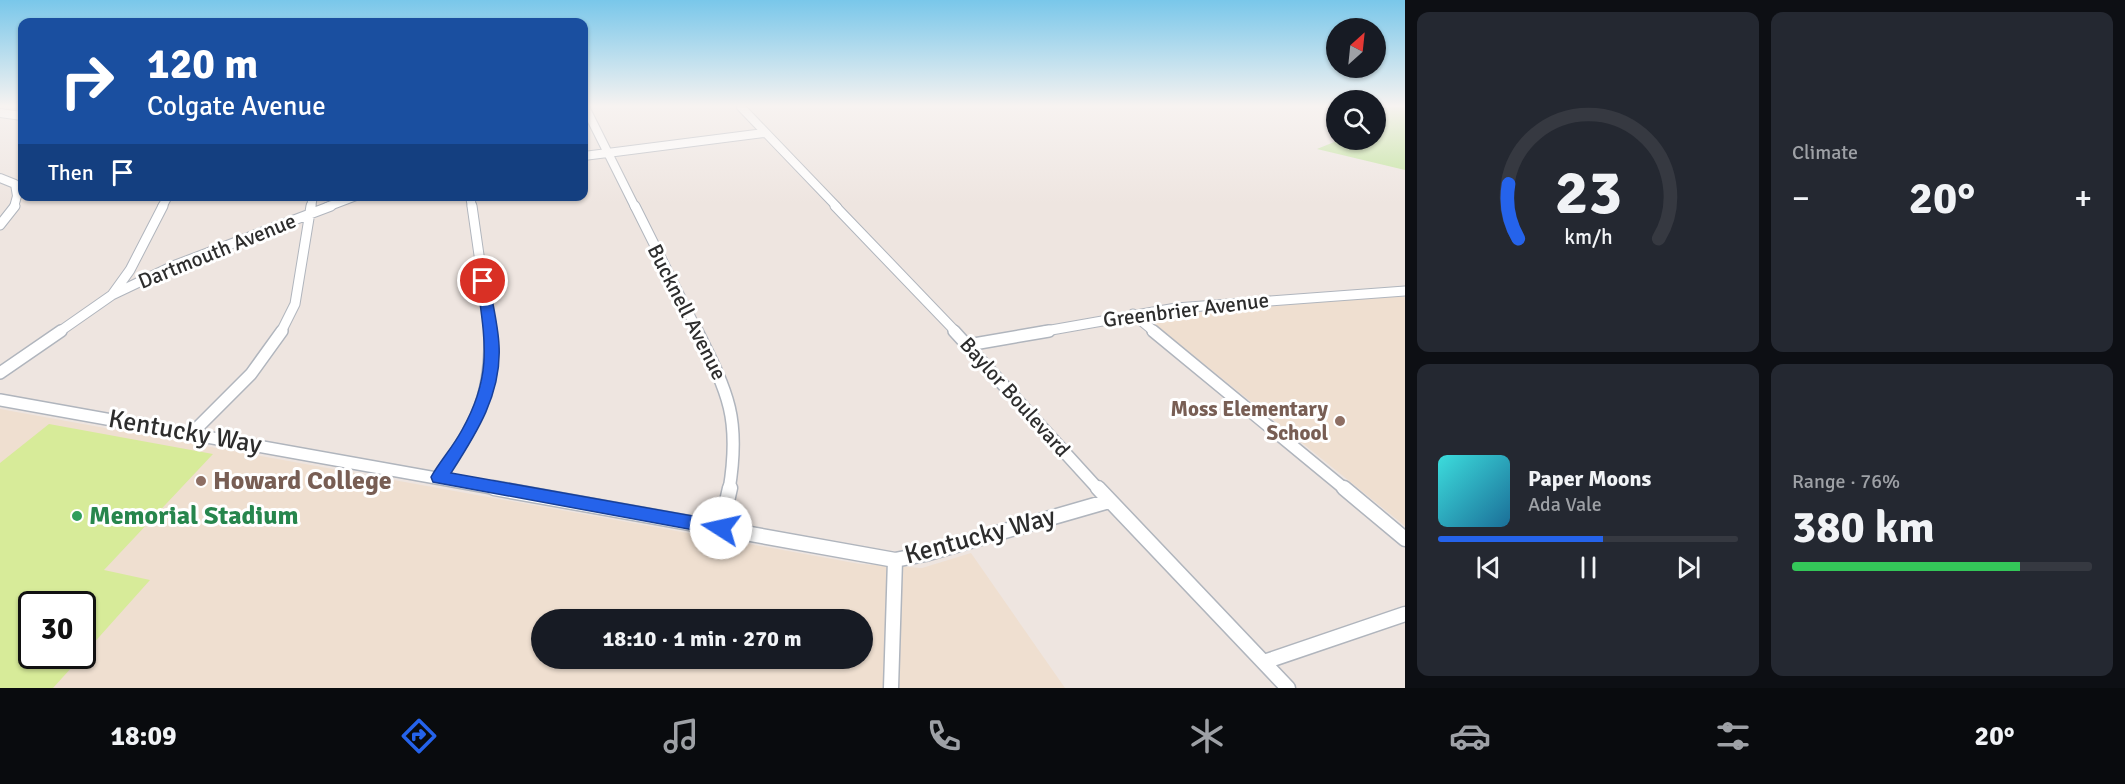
<!DOCTYPE html>
<html lang="en">
<head>
<meta charset="utf-8">
<style>
  :root { --surface:#171b24; --page:#242831; --text:#f1f3f6; --muted:#9ea1a6; --line:#363941; --accent:#2563eb }
  body { margin:0; font-family:Signika,sans-serif; background:var(--page); color:var(--text); height:100vh; display:flex; flex-direction:column; font-size:22px; white-space:nowrap }
  * { box-sizing:border-box; margin:0 }
  p { font-size:20px; color:var(--muted) }
  .icon { flex:none; width:33px; height:33px; fill:none; stroke:currentColor; stroke-width:2; stroke-linecap:round; stroke-linejoin:round }
  .map { position:relative; flex:1; overflow:hidden }
  .sheet { display:flex; flex-direction:column; gap:12px; padding:12px; background:#0d0f14; width:720px }
  .sheet>* { flex:none }
  .hud { position:absolute; left:18px; top:18px; width:570px; height:183px; border-radius:12px; box-shadow:0 2px 4px #0004; background:#1a4fa0; color:#fff; overflow:hidden }
  .needle { width:39px; rotate:27deg }
  .controls { position:absolute; left:1326px; top:18px; display:grid; gap:12px }
  .controls a { display:grid; place-items:center; width:60px; height:60px; border-radius:50%; background:var(--surface); box-shadow:0 2px 4px #0004; font-size:30px }
  .speed { position:absolute; left:18px; top:591px; display:flex; gap:12px; font-size:30px; font-weight:700; text-align:center }
  .speed>* { display:grid; place-content:center; width:78px; height:78px; border-radius:50%; background:var(--surface); box-shadow:0 2px 4px #0004; line-height:1 }
  .speed .limit { border:3px solid #111; border-radius:9px; background:#fff; color:#111 }
  .pin { position:absolute; display:grid; place-items:center; width:51px; height:51px; color:#fff; margin:-26px; border:3px solid #fff; border-radius:50%; box-shadow:0 2px 6px #0007 }
  .me { position:absolute; width:66px; margin:-33px; rotate:280deg; stroke-linejoin:round; filter:drop-shadow(0 0 4px #0008) }
  .turn { display:flex; align-items:center; gap:21px; height:126px; padding:0 30px; font-size:27px }
  .turn .icon { width:78px; height:78px; stroke-width:2.5 }
  .turn b { display:block; font-size:42px; line-height:51px }
  .then { display:flex; align-items:center; height:57px; padding:0 30px; background:#0003; gap:12px; font-size:22px }
  .big { font-size:45px; font-weight:700; line-height:1.1 }
  .sheet .card { flex:1; display:flex; flex-direction:column; justify-content:center; gap:9px; min-width:0; padding:0 21px; border-radius:12px; background:var(--page) }
  .sheet .dial { align-items:center; gap:0 }
  .dial svg { height:156px; overflow:visible; fill:none; stroke:var(--line); stroke-width:7; stroke-linecap:round; text-anchor:middle }
  .dial text { fill:var(--text); stroke:none }
  .song { display:flex; align-items:center; gap:18px }
  .cover { width:72px; height:72px; border-radius:9px; background:linear-gradient(135deg,hsl(180 70% 55%),hsl(200 70% 35%)) }
  .played { height:6px; border-radius:3px; background:linear-gradient(90deg,var(--accent) 55%,var(--line) 55%) }
  .keys { display:flex; justify-content:space-around; direction:ltr }
  .heat { display:flex; justify-content:space-between; align-items:center; font-size:33px; direction:ltr }
  .charge { height:9px; border-radius:4px; background:linear-gradient(90deg,#34c759 76%,var(--line) 0) }
  .sheet .tiles { flex:1; display:grid; gap:12px; grid-template-columns:repeat(2,1fr) }
  .trip { position:absolute; left:531px; top:609px; width:342px; height:60px; border-radius:30px; background:var(--surface); box-shadow:0 2px 4px #0004; font-weight:700; line-height:60px; text-align:center }
  .dock { display:flex; height:96px; justify-content:space-around; align-items:center; background:#090b0e; color:var(--muted) }
  .dock .icon { width:42px; height:42px }
  .dock .on { color:var(--accent) }
  .dock b { font-size:27px; color:var(--text) }
  main { display:flex; flex:1; min-height:0 }
  .map>svg:first-child { display:block }
  .education { fill:#efdfd0; fill-rule:evenodd }
  .green { fill:#c2e49d }
  .pitch { fill:#d7eb99 }
  .lines { fill:none; stroke-linecap:round; stroke-linejoin:round }
  .street-far3-casing { stroke:#b0b5bd; stroke-width:10 }
  .street-far2-casing { stroke:#b0b5bd; stroke-width:11 }
  .street-far1-casing { stroke:#b0b5bd; stroke-width:14 }
  .street-casing { stroke:#b0b5bd; stroke-width:17 }
  .street-far3 { stroke:#fff; stroke-width:8 }
  .street-far2 { stroke:#fff; stroke-width:9 }
  .street-far1 { stroke:#fff; stroke-width:11 }
  .street { stroke:#fff; stroke-width:14 }
  .route { fill:#2563eb; stroke:#184099; stroke-width:1.5 }
  .education-dot { fill:#8d6e63; stroke:#fff; stroke-width:2 }
  .leisure-dot { fill:#2e9e5b; stroke:#fff; stroke-width:2 }
  .labels { text-anchor:middle; dominant-baseline:central; stroke-width:6; stroke-linejoin:round; paint-order:stroke }
  .street-label { font-size:21px; fill:#2d2d2d; stroke:#fff }
  .education-label { font-size:21px; font-weight:bold; fill:#785e54; stroke:#fff; text-anchor:end }
  .near-street-label { font-size:26px; fill:#2d2d2d; stroke:#fff }
  .near-education-label { font-size:26px; font-weight:bold; fill:#785e54; stroke:#fff; text-anchor:start }
  .near-leisure-label { font-size:26px; font-weight:bold; fill:#27864d; stroke:#fff; text-anchor:start }
</style>
</head>
<body>
<main>
<div class="map">
<svg width="1405" height="688" viewBox="0 0 1405 688">
  <rect width="100%" height="100%" fill="#eee5e0"/>
  <path class="education" d="M 1379,297 L 1405,297 L 1405,526 L 1146,317 Z
    M 0,409 L 860,564 L 922,568 L 971,553 L 1065,688 L 0,688 ZM 32,604 L 82,604 L 82,656 L 32,656 ZM 542,620 L 862,620 L 862,658 L 542,658 Z"/>
  <path class="green" d="M 1376,107 L 1405,107 L 1405,170 L 1317,149 L 1339,140 L 1376,140 Z"/>
  <path class="pitch" d="M 49,424 L 213,454 L 104,570 L 150,580 L 83,655 L 82,604 L 32,604 L 32,656 L 82,656 L 53,688 L 0,688 L 0,463 Z"/>
  <g class="lines">
    <defs>
      <path id="street-far3" d="M 585,107 L 635,207
        M 741,107 L 837,207
        M 0,113 L 22,116
        M 584,156 L 764,133
        M 0,178 L 15,184 L 17,196 L 14,207
        M 470,196 L 472,207
        M 162,207 L 168,196
        M 311,207 L 313,196
        M 327,207 L 356,196"/>
      <path id="street-far2" d="M 472,206 L 490,332
        M 635,206 L 698,332
        M 835,206 L 956,332
        M 0,225 L 15,206
        M 112,295 L 173,266 L 331,206
        M 1133,314 L 1155,332
        M 59,332 L 112,295 L 130,270 L 163,206
        M 281,332 L 295,304 L 311,206
        M 1040,332 L 1176,308 L 1405,291"/>
      <path id="street-far1" d="M 697,331 C 728,393 741,418 729,490
        M 954,331 L 1099,490
        M 1153,331 L 1346,490
        M 968,345 L 1049,331
        M 0,373 L 61,331
        M 0,400 L 503,490
        M 192,433 L 251,374 L 282,331
        M 439,477 C 476,423 492,399 490,331"/>
      <path id="street" d="M 494,488 L 895,560 L 925,554 L 1109,501
        M 1098,488 L 1288,688
        M 1344,488 L 1405,539
        M 721,528 L 730,488
        M 1264,662 L 1405,614
        M 891,688 L 895,560"/>
    </defs>
    <use href="#street-far3" class="street-far3-casing"/>
    <use href="#street-far2" class="street-far2-casing"/>
    <use href="#street-far1" class="street-far1-casing"/>
    <use href="#street" class="street-casing"/>
    <use href="#street-far3" class="street-far3"/>
    <use href="#street-far2" class="street-far2"/>
    <use href="#street-far1" class="street-far1"/>
    <use href="#street" class="street"/>
  </g>
  <linearGradient id="sky" x2="0" y2="1"><stop stop-color="#79c7ea"/><stop offset="0.52" stop-color="#f7f3f1"/><stop offset="1" stop-color="#f7f3f1" stop-opacity="0"/></linearGradient>
  <rect width="1405" height="204" fill="url(#sky)"/>
  <path class="route" d="M 483,277 L 489,281 C 492,302 498,324 499,345 C 502,394 476,434 451,473 L 721,521 L 727,523 L 729,528 L 727,533 L 721,535 L 433,482 L 431,477 C 440,461 453,447 462,430 C 493,375 485,341 477,281 Z"/>
  <g class="education-dot">
    <circle cx="1340" cy="421" r="6"/>
    <circle cx="201" cy="481" r="6"/>
  </g>
  <circle class="leisure-dot" cx="77" cy="516" r="6"/>
  <g class="labels">
    <g class="street-label">
      <text transform="translate(217 251) rotate(-22)">Dartmouth Avenue</text>
      <text transform="translate(1186 310) rotate(-7)">Greenbrier Avenue</text>
      <text transform="translate(687 312) rotate(63)">Bucknell Avenue</text>
      <text transform="translate(1015 397) rotate(48)">Baylor Boulevard</text>
    </g>
    <g class="education-label">
      <text x="1328" y="409">Moss Elementary<tspan x="1328" dy="24">School</tspan></text>
    </g>
    <g class="near-street-label">
      <text transform="translate(185 432) rotate(10)">Kentucky Way</text>
      <text transform="translate(980 536) rotate(-15)">Kentucky Way</text>
    </g>
    <g class="near-education-label">
      <text x="213" y="481">Howard College</text>
    </g>
    <g class="near-leisure-label">
      <text x="89" y="516">Memorial Stadium</text>
    </g>
  </g>
</svg>
<div class="controls">
<a><svg class="needle" viewBox="-14 -14 28 28"><path d="M0-13l5 13h-10z" fill="#e53935"/><path d="M0 13l5-13h-10z" fill="#9ea1a6"/></svg></a>
<a><svg class="icon" aria-label="search" viewBox="0 0 24 24"><circle cx="10" cy="10" r="6"/><path d="M15 15l6 6"/></svg></a>
</div>
<div class="speed"><div class="limit">30</div></div>
<div class="pin" style="left:483px;top:281px;background:#d93025"><svg class="icon" aria-label="arrive" viewBox="0 0 24 24"><path d="M6 21V4h12l-3 4 3 4H6"/></svg></div>
<svg class="me" style="left:721px;top:528px" viewBox="-20 -20 40 40"><circle r="19" fill="#fff"/><path d="M0-13L10 11 0 6-10 11z" fill="#2563eb"/></svg>
<div class="trip">18:10 · 1 min · 270 m</div>
<div class="hud">
<div class="turn"><svg class="icon" aria-label="right" viewBox="0 0 24 24"><path d="M7 20v-9h11M14 6l5 5-5 5"/></svg><div><b>120 m</b>Colgate Avenue</div></div>
<div class="then">Then<svg class="icon" aria-label="arrive" viewBox="0 0 24 24"><path d="M6 21V4h12l-3 4 3 4H6"/></svg></div>
</div>
</div>
<section class="sheet">
<div class="tiles">
<div class="card dial"><svg viewBox="0 0 100 80">
<path d="M14 69A42 42 0 1 1 86 69"/>
<path d="M14 69A42 42 0 0 1 9 41" stroke="#2563eb"/>
<text x="50" y="56" font-size="32" font-weight="700">23</text>
<text x="50" y="72" font-size="11">km/h</text>
</svg></div>
<div class="card"><p>Climate</p>
<div class="heat"><a>−</a><b class="big">20°</b><a>+</a></div>
</div>
<div class="card">
<div class="song"><i class="cover"></i><div><b>Paper Moons</b><p>Ada Vale</p></div></div>
<div class="played"></div>
<div class="keys"><svg class="icon" aria-label="previous" viewBox="0 0 24 24"><path d="M18 5L8 12l10 7zM5 5v14"/></svg><svg class="icon" aria-label="pause" viewBox="0 0 24 24"><path d="M8 5v14M16 5v14"/></svg><svg class="icon" aria-label="next" viewBox="0 0 24 24"><path d="M6 5l10 7-10 7zM19 5v14"/></svg></div>
</div>
<div class="card"><p>Range · 76%</p><b class="big">380 km</b><div class="charge"></div></div>
</div>
</section>
</main>
<nav class="dock">
<b>18:09</b>
<svg class="icon on" aria-label="directions" viewBox="0 0 24 24"><path d="M12 3l9 9-9 9-9-9zM9 14v-3h6M13 9l2 2-2 2"/></svg>
<svg class="icon" aria-label="music" viewBox="0 0 24 24"><path d="M9 18V5l10-2v13"/><circle cx="6" cy="18" r="3"/><circle cx="16" cy="16" r="3"/></svg>
<svg class="icon" aria-label="phone" viewBox="0 0 24 24"><path d="M5 4h4l2 5-3 2q2 4 5 5l2-3 5 2v4C11 20 4 13 5 4z"/></svg>
<svg class="icon" aria-label="climate" viewBox="0 0 24 24"><path d="M12 3v18M4 7l16 10M4 17L20 7"/></svg>
<svg class="icon" aria-label="car" viewBox="0 0 24 24"><path d="M5 17H2v-5l4-1 3-4h7l3 4 3 1v5h-3M9 17h6M6 11h13"/><circle cx="7" cy="17" r="2"/><circle cx="17" cy="17" r="2"/></svg>
<svg class="icon" aria-label="filters" viewBox="0 0 24 24"><path d="M4 7h16M4 17h16"/><circle cx="9" cy="7" r="2"/><circle cx="15" cy="17" r="2"/></svg>
<b>20°</b>
</nav>
</body>
</html>
